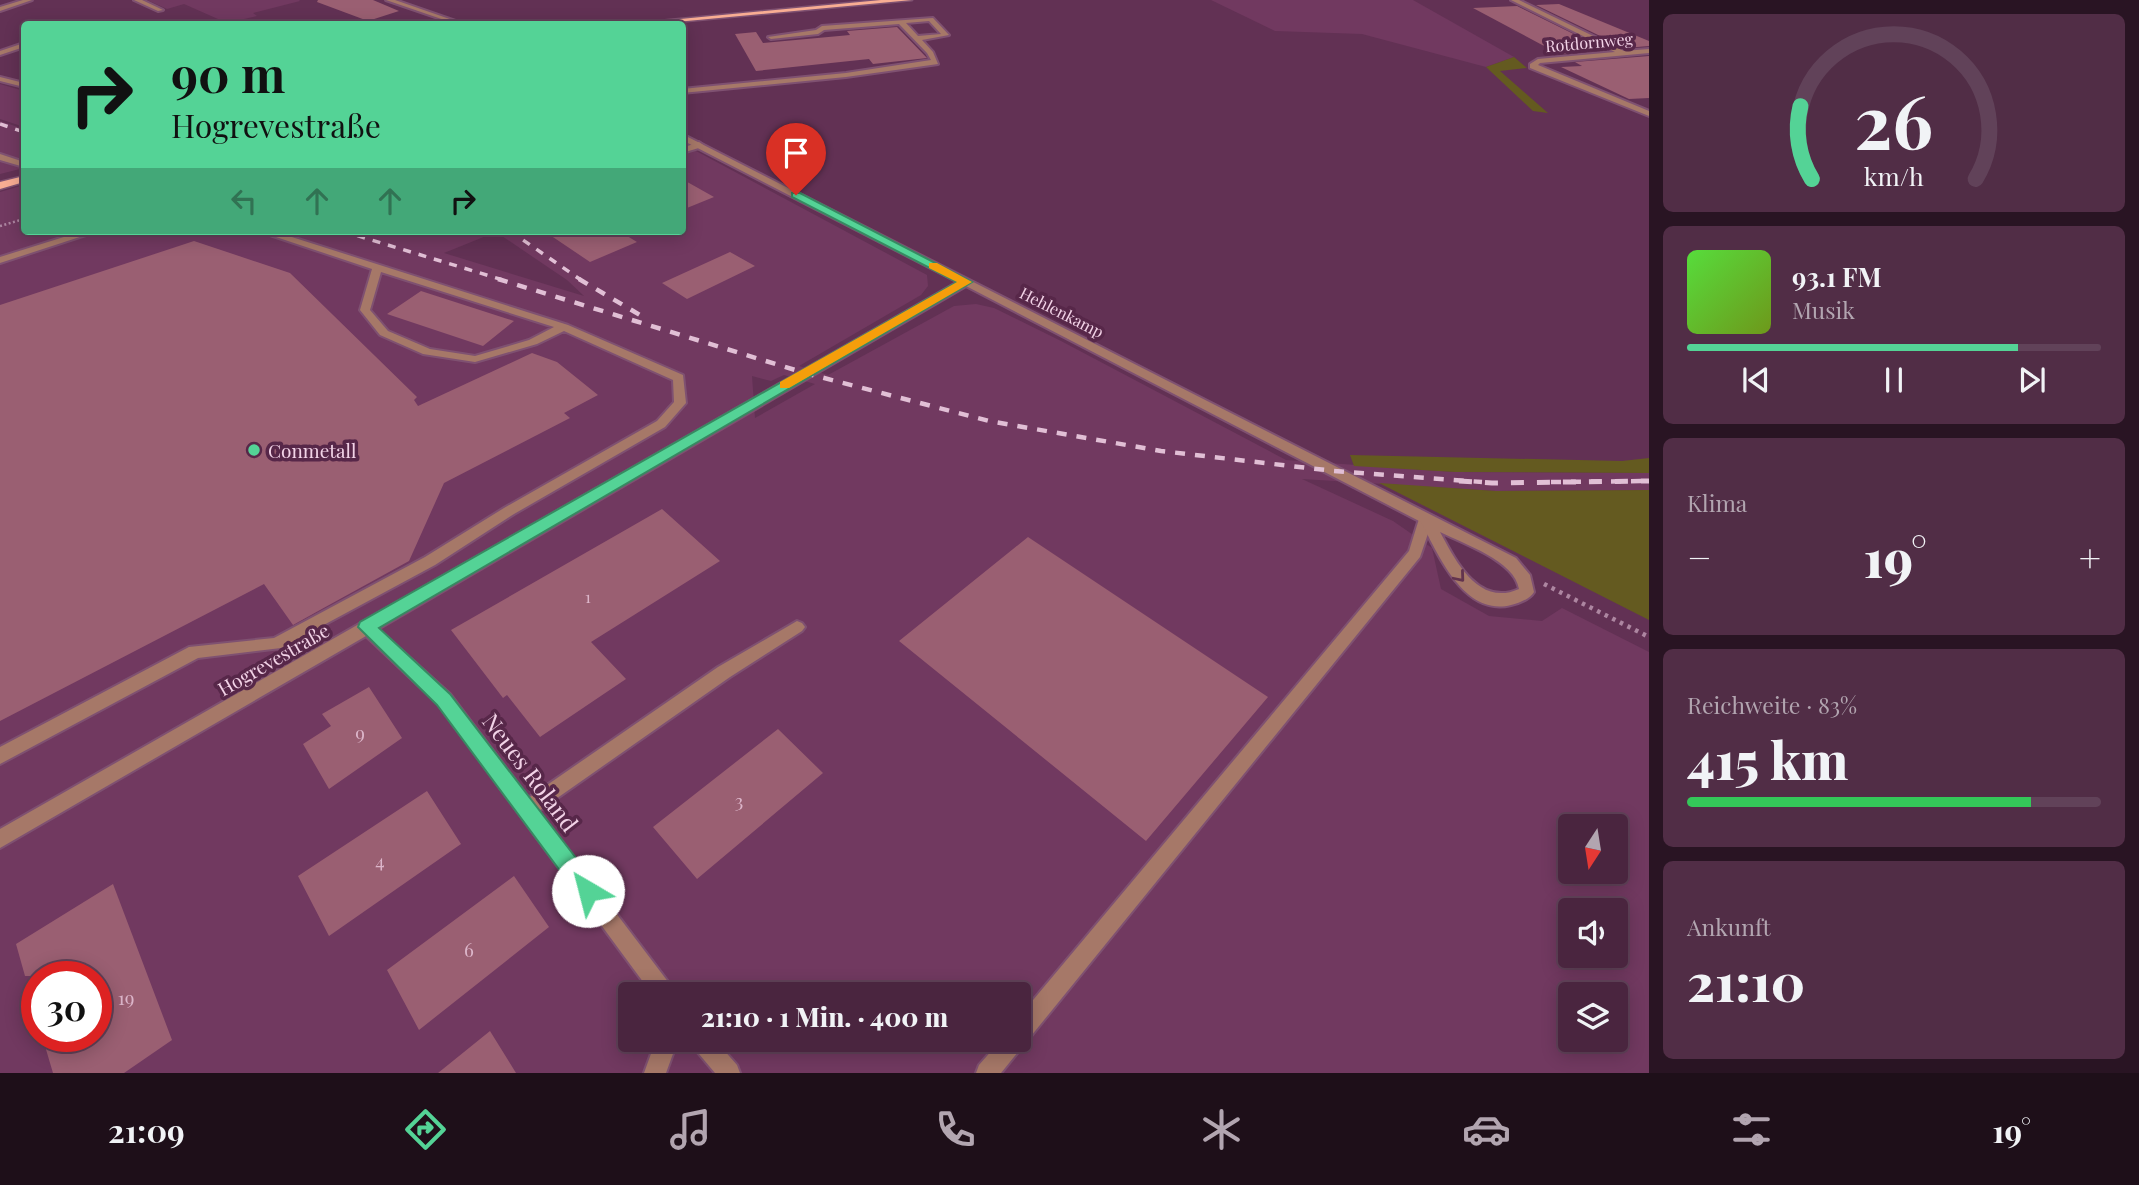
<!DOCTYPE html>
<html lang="de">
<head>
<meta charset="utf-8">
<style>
  :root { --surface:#4a253f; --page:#512d46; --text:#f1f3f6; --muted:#b2a5b0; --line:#614259; --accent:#54d396 }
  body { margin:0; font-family:"Playfair Display",serif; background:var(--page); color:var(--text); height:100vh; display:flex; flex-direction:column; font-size:26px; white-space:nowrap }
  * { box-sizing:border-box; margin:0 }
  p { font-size:23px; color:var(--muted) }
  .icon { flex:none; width:38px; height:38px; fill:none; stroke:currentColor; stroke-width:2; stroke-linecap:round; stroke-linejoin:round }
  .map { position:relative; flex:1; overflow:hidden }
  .panel { display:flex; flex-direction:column; gap:14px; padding:14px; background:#291423; width:490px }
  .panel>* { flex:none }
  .guide { position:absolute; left:21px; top:21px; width:665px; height:214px; border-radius:7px; box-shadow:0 4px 18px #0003,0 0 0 2px var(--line); background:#54d396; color:#111; overflow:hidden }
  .needle { width:46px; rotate:192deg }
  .buttons { position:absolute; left:1558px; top:814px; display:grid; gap:14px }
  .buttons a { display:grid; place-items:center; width:70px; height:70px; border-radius:7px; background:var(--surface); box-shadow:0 4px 18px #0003,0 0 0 2px var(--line); font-size:35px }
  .speed { position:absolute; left:21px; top:961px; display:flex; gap:14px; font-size:35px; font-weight:700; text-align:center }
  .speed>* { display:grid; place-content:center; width:91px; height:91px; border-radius:50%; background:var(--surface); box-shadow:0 4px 18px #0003,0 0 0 2px var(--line); line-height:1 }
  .speed .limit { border:10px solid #d22; background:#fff; color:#111 }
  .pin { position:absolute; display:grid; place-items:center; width:60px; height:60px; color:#fff; margin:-72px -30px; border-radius:50% 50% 50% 0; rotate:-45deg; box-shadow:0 0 7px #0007 }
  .pin .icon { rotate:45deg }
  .me { position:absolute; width:77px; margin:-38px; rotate:323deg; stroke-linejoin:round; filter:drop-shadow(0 0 5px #0008) }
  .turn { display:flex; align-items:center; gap:24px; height:147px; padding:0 35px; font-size:32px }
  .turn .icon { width:91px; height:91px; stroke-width:2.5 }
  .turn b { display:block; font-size:49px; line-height:60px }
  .lanes { display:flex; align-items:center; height:66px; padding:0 35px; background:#0003; justify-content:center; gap:35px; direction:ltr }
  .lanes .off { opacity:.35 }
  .big { font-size:52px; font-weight:800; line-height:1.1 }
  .panel .widget { flex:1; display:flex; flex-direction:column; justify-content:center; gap:10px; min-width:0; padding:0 24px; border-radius:10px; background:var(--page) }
  .panel .dial { align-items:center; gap:0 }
  .dial svg { height:182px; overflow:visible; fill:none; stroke:var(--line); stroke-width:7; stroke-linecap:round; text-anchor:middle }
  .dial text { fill:var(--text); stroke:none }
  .song { display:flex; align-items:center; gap:21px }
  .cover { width:84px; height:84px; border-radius:10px; background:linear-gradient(135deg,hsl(110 70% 55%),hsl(80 70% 35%)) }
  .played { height:7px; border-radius:4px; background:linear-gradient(90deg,var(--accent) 80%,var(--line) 80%) }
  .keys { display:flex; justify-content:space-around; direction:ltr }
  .heat { display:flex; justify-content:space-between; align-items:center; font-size:38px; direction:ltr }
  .charge { height:10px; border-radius:5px; background:linear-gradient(90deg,#34c759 83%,var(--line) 0) }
  .trip { position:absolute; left:618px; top:982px; width:413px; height:70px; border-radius:7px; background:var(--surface); box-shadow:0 4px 18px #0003,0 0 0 2px var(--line); font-weight:800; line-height:70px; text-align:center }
  .tab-bar { display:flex; height:112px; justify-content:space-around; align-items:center; background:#1e0f19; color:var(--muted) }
  .tab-bar .icon { width:49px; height:49px }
  .tab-bar .on { color:var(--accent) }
  .tab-bar b { font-size:32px; color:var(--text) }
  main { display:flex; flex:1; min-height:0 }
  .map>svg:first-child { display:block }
  .built { fill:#713960; fill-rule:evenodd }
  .green { fill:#645a20 }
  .building { fill:#9a5f72 }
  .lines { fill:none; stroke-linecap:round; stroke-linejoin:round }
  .service-casing { stroke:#7f5171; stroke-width:4 }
  .minor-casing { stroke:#7f5171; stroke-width:4 }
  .tertiary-casing { stroke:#7f5171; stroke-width:4 }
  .primary-casing { stroke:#7f5171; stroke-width:3 }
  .path-far1 { stroke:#ad86a1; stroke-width:2.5; stroke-dasharray:2 2.5; stroke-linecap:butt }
  .path { stroke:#ad86a1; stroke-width:4.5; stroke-dasharray:3.5 5; stroke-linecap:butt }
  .service { fill:#a67868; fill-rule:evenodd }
  .minor { fill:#a67868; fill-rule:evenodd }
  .tertiary { fill:#a67868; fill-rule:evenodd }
  .primary { fill:#f8ad93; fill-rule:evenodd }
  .rail-far2 { stroke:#e1bfd5; stroke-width:3.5; stroke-dasharray:8 8; stroke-linecap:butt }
  .rail-far1 { stroke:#e1bfd5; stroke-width:4.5; stroke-dasharray:10 10; stroke-linecap:butt }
  .rail { stroke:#e1bfd5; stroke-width:5; stroke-dasharray:13 13; stroke-linecap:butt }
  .oneway { stroke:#63334e }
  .route { fill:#54d396; stroke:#378962; stroke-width:2 }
  .slow { fill:#f59e0b }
  .poi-dot { fill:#54d396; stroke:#572749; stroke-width:2.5 }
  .labels { text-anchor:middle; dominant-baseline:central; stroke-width:7; stroke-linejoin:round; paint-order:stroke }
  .far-street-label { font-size:16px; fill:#f2d3e7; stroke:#572749 }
  .number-label { font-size:16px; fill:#dcb6ca }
  .poi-label { font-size:19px; fill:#f2d3e7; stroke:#572749; text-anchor:start }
  .street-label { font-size:19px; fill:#f2d3e7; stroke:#572749 }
  .near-number-label { font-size:19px; fill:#dcb6ca }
  .near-street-label { font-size:23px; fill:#f2d3e7; stroke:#572749 }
</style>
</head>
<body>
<main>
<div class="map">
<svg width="1649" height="1073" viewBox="0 0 1649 1073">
  <rect width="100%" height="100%" fill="#623154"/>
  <path class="built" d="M 147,0 L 299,0 L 300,1 L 253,13 L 257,16 L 227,23 L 184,4 L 167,9 Z
    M 1211,0 L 1413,0 L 1514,57 L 1486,67 L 1362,34 L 1275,31 Z
    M 0,84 L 24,91 L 24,127 L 0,119 Z
    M 0,121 L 24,129 L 24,168 L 0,174 Z
    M 683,144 L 927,275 L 928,286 L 921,295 L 799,366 L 828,375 L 954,306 L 976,304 L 994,308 L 1061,341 L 1286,460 L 1455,472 L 1649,473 L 1649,490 L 1496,491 L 1302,479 L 1393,521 L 1432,548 L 1441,589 L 1489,616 L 1542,621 L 1562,608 L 1649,652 L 1649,1073 L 0,1073 L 0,192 L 24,185 L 24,231 L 682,231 ZM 496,232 L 567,280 L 584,296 L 444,253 ZM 784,375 L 815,384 L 755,418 L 752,376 L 771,381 ZM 1570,826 L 1615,826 L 1615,872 L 1570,872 ZM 1570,910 L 1615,910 L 1615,956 L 1570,956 ZM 37,976 L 96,976 L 96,1036 L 37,1036 ZM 630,994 L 1018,994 L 1018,1040 L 630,1040 ZM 1570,994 L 1615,994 L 1615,1040 L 1570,1040 Z"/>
  <path class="green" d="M 1514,57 L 1527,68 L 1500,71 L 1548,113 L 1533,111 L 1486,67 Z
    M 1350,455 L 1622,461 L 1649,458 L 1649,473 L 1455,472 L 1354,466 Z
    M 1379,483 L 1496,491 L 1649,490 L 1649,620 Z"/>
  <path class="building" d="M 318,0 L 373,0 L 399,11 L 368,21 L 317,2 Z
    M 1559,4 L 1649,41 L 1649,46 L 1625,48 L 1536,5 Z
    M 1517,6 L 1606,50 L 1559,54 L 1473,8 Z
    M 897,27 L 927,58 L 873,64 L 869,59 L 756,71 L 735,34 L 756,32 L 763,43 L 850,35 L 847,31 Z
    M 1649,56 L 1649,98 L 1629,99 L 1561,67 L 1582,66 L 1575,62 Z
    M 682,179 L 714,197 L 682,210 Z
    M 544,231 L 619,231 L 637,242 L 590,262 Z
    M 194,241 L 290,273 L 417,397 L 414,400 L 418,406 L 532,353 L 557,362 L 598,395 L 564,413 L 570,418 L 444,483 L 409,561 L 320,610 L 293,625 L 264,584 L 0,721 L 0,305 Z
    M 730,252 L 755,266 L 687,299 L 662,283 Z
    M 421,291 L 514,321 L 483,346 L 387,314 Z
    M 662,509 L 720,561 L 591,642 L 626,679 L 540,737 L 507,695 L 503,698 L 451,630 Z
    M 1028,537 L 1268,697 L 1146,841 L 899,641 Z
    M 369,687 L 402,738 L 329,789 L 303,744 L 331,726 L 322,714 Z
    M 778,729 L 823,773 L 697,879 L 653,827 Z
    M 427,791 L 461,844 L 329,936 L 298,876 Z
    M 514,876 L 549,927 L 419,1030 L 387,970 Z
    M 113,884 L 172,1040 L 124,1073 L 53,1073 L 42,1036 L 96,1036 L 96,976 L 25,976 L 16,944 Z
    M 490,1031 L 516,1073 L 438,1073 Z"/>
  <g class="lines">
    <defs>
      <path id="service" d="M 134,0 L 142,0 L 163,10 L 158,11 Z
        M 933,18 L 949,35 L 922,40 L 933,52 L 938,64 L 846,77 L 682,93 L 682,89 L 846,73 L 931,60 L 927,53 L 899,24 L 824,30 L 818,34 L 771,39 L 768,37 L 816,30 L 822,26 ZM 929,21 L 941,34 L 918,36 L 906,23 Z
        M 699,142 L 703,145 L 702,147 L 682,153 L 682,148 Z
        M 0,154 L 24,162 L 24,167 L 0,160 Z
        M 83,231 L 98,231 L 0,263 L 0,257 Z
        M 258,231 L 273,231 L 568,325 L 683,375 L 686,403 L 665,427 L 514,514 L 435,565 L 281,648 L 198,658 L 0,764 L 0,747 L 189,647 L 274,638 L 425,557 L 504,508 L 657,421 L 674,402 L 673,380 L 564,331 L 537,344 L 475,362 L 423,354 L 380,335 L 360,310 L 372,269 ZM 381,272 L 554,327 L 529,340 L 475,356 L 430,349 L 388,331 L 370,310 Z
        M 1426,514 L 1433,519 L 1420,557 L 1001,1073 L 976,1073 L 979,1065 L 1001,1040 L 1018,1040 L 1018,1018 L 1409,551 L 1419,519 Z
        M 797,621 L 802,623 L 805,627 L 802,631 L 730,677 L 533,815 L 527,817 L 521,815 L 518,809 L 521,803 L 718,667 Z"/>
      <path id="minor" d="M 23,0 L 32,0 L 0,11 L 0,7 Z
        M 1511,0 L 1519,0 L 1624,51 L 1649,49 L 1649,53 L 1540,63 L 1538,65 L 1649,111 L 1649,116 L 1530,68 L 1530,64 L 1538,59 L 1615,52 Z
        M 24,43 L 24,47 L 0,55 L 0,51 Z
        M 0,77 L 24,83 L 24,87 L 0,81 Z
        M 682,134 L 1516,558 L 1530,575 L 1534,592 C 1530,599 1519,603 1511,605 C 1464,617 1438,554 1421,522 L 966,286 L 378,629 L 450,694 L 672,987 L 675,994 L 652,994 L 438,704 L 366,636 L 0,848 L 0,829 L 958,282 L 682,140 ZM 1440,532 C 1464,544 1515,561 1519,589 C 1479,607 1456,562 1440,532 Z
        M 656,1040 L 678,1040 L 666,1073 L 644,1073 Z
        M 691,1040 L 715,1040 L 737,1065 L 740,1073 L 715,1073 L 694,1048 Z"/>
      <path id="tertiary" d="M 386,0 L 395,0 L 464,24 L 456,24 Z"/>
      <path id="primary" d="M 881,0 L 912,0 L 655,24 L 628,24 Z
        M 24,176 L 24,182 L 0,189 L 0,182 Z"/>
    </defs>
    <use href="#service" class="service-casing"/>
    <use href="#minor" class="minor-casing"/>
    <use href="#tertiary" class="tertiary-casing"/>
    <use href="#primary" class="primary-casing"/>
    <path class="path-far1" d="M 0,226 L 24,219"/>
    <path class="path" d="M 1544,584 L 1649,637"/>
    <use href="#service" class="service"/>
    <use href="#minor" class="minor"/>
    <use href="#tertiary" class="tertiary"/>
    <use href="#primary" class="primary"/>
    <path class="rail-far2" d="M 0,124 L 24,132
      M 342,231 L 503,280
      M 510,231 L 581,280"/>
    <path class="rail-far1" d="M 498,279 L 805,373 L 989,421 L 1161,451 L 1334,471 L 1482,482
      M 579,279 L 645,318
      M 1551,482 L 1649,481"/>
    <path class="rail" d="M 1459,481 L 1492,483 L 1649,481"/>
  </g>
  <defs><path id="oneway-chevron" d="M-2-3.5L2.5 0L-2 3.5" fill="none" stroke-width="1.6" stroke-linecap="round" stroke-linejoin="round" transform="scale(1.75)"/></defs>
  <use class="oneway" href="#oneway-chevron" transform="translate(1460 577) rotate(50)"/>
  <path class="route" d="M 792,193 L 800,193 L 972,282 L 379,628 L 450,694 L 596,884 L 599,891 L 596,899 L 588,902 L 581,899 L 437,705 L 358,627 L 360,622 L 957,282 L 792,197 Z"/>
  <path class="slow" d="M 929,263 L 937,263 L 972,282 L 789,388 L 780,388 L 780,382 L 957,282 L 929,268 Z"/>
  <circle class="poi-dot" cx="254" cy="450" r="7"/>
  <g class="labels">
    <g class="far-street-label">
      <text transform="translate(1589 42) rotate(-5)">Rotdornweg</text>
      <text transform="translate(1062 312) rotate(27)">Hehlenkamp</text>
    </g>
    <g class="number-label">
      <text x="588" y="596">1</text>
    </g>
    <g class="poi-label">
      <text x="268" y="450">Conmetall</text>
    </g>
    <g class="street-label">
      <text transform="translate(273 659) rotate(-30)">Hogrevestraße</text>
    </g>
    <g class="near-number-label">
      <text x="360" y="732">9</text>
      <text x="739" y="800">3</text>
      <text x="380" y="860">4</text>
      <text x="469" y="949">6</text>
      <text x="126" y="997">19</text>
    </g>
    <g class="near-street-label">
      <text transform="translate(531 772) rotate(53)">Neues Roland</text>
    </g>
  </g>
</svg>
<div class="buttons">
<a><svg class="needle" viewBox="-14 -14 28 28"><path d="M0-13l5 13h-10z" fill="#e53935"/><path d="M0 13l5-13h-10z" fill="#b2a5b0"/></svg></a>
<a><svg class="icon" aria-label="sound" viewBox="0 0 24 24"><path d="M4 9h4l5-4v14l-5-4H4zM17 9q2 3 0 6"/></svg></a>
<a><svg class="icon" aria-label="layers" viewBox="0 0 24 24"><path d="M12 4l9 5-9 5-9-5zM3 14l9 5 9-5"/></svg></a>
</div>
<div class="speed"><div class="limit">30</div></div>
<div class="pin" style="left:796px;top:195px;background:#d93025"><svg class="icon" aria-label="arrive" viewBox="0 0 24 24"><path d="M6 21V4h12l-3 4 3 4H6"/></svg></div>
<svg class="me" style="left:588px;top:891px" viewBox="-20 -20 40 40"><circle r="19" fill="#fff"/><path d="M0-13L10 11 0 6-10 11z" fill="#54d396"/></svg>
<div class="trip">21:10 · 1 Min. · 400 m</div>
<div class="guide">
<div class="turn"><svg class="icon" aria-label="right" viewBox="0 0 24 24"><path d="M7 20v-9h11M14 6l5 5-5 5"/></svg><div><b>90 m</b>Hogrevestraße</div></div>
<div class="lanes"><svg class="icon off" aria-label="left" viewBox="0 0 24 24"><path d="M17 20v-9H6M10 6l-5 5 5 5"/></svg><svg class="icon off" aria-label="ahead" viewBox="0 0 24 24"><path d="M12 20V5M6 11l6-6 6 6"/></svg><svg class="icon off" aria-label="ahead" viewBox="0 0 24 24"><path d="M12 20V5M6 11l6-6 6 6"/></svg><svg class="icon" aria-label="right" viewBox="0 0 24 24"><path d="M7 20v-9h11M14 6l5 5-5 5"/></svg></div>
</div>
</div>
<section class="panel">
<div class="widget dial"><svg viewBox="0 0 100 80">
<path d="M14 69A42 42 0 1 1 86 69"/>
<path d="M14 69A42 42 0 0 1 9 37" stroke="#54d396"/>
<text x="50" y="56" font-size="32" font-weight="700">26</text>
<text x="50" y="72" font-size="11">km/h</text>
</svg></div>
<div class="widget">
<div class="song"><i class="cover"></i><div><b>93.1 FM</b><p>Musik</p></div></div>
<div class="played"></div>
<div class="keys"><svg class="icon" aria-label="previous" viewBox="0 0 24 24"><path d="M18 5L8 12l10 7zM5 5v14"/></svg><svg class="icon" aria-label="pause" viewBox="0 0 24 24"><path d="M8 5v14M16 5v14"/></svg><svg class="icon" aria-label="next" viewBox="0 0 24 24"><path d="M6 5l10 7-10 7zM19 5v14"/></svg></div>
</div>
<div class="widget"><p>Klima</p>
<div class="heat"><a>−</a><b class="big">19°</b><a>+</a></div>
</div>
<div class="widget"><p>Reichweite · 83%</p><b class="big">415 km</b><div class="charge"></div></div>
<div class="widget"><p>Ankunft</p><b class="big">21:10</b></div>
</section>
</main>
<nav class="tab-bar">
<b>21:09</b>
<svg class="icon on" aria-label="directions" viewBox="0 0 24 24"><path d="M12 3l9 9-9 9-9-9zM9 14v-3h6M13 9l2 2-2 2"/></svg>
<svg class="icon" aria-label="music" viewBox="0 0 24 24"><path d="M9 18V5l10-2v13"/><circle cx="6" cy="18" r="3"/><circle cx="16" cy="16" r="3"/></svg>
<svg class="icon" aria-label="phone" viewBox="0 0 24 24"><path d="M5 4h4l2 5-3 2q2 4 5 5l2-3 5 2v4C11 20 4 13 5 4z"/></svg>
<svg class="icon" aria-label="climate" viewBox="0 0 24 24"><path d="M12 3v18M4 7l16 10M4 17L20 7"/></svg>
<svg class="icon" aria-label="car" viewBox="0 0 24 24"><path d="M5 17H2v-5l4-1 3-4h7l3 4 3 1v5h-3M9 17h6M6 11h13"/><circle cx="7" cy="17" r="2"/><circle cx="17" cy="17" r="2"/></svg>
<svg class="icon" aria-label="filters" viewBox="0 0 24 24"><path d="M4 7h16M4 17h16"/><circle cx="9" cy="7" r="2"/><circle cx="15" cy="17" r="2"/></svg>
<b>19°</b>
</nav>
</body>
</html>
